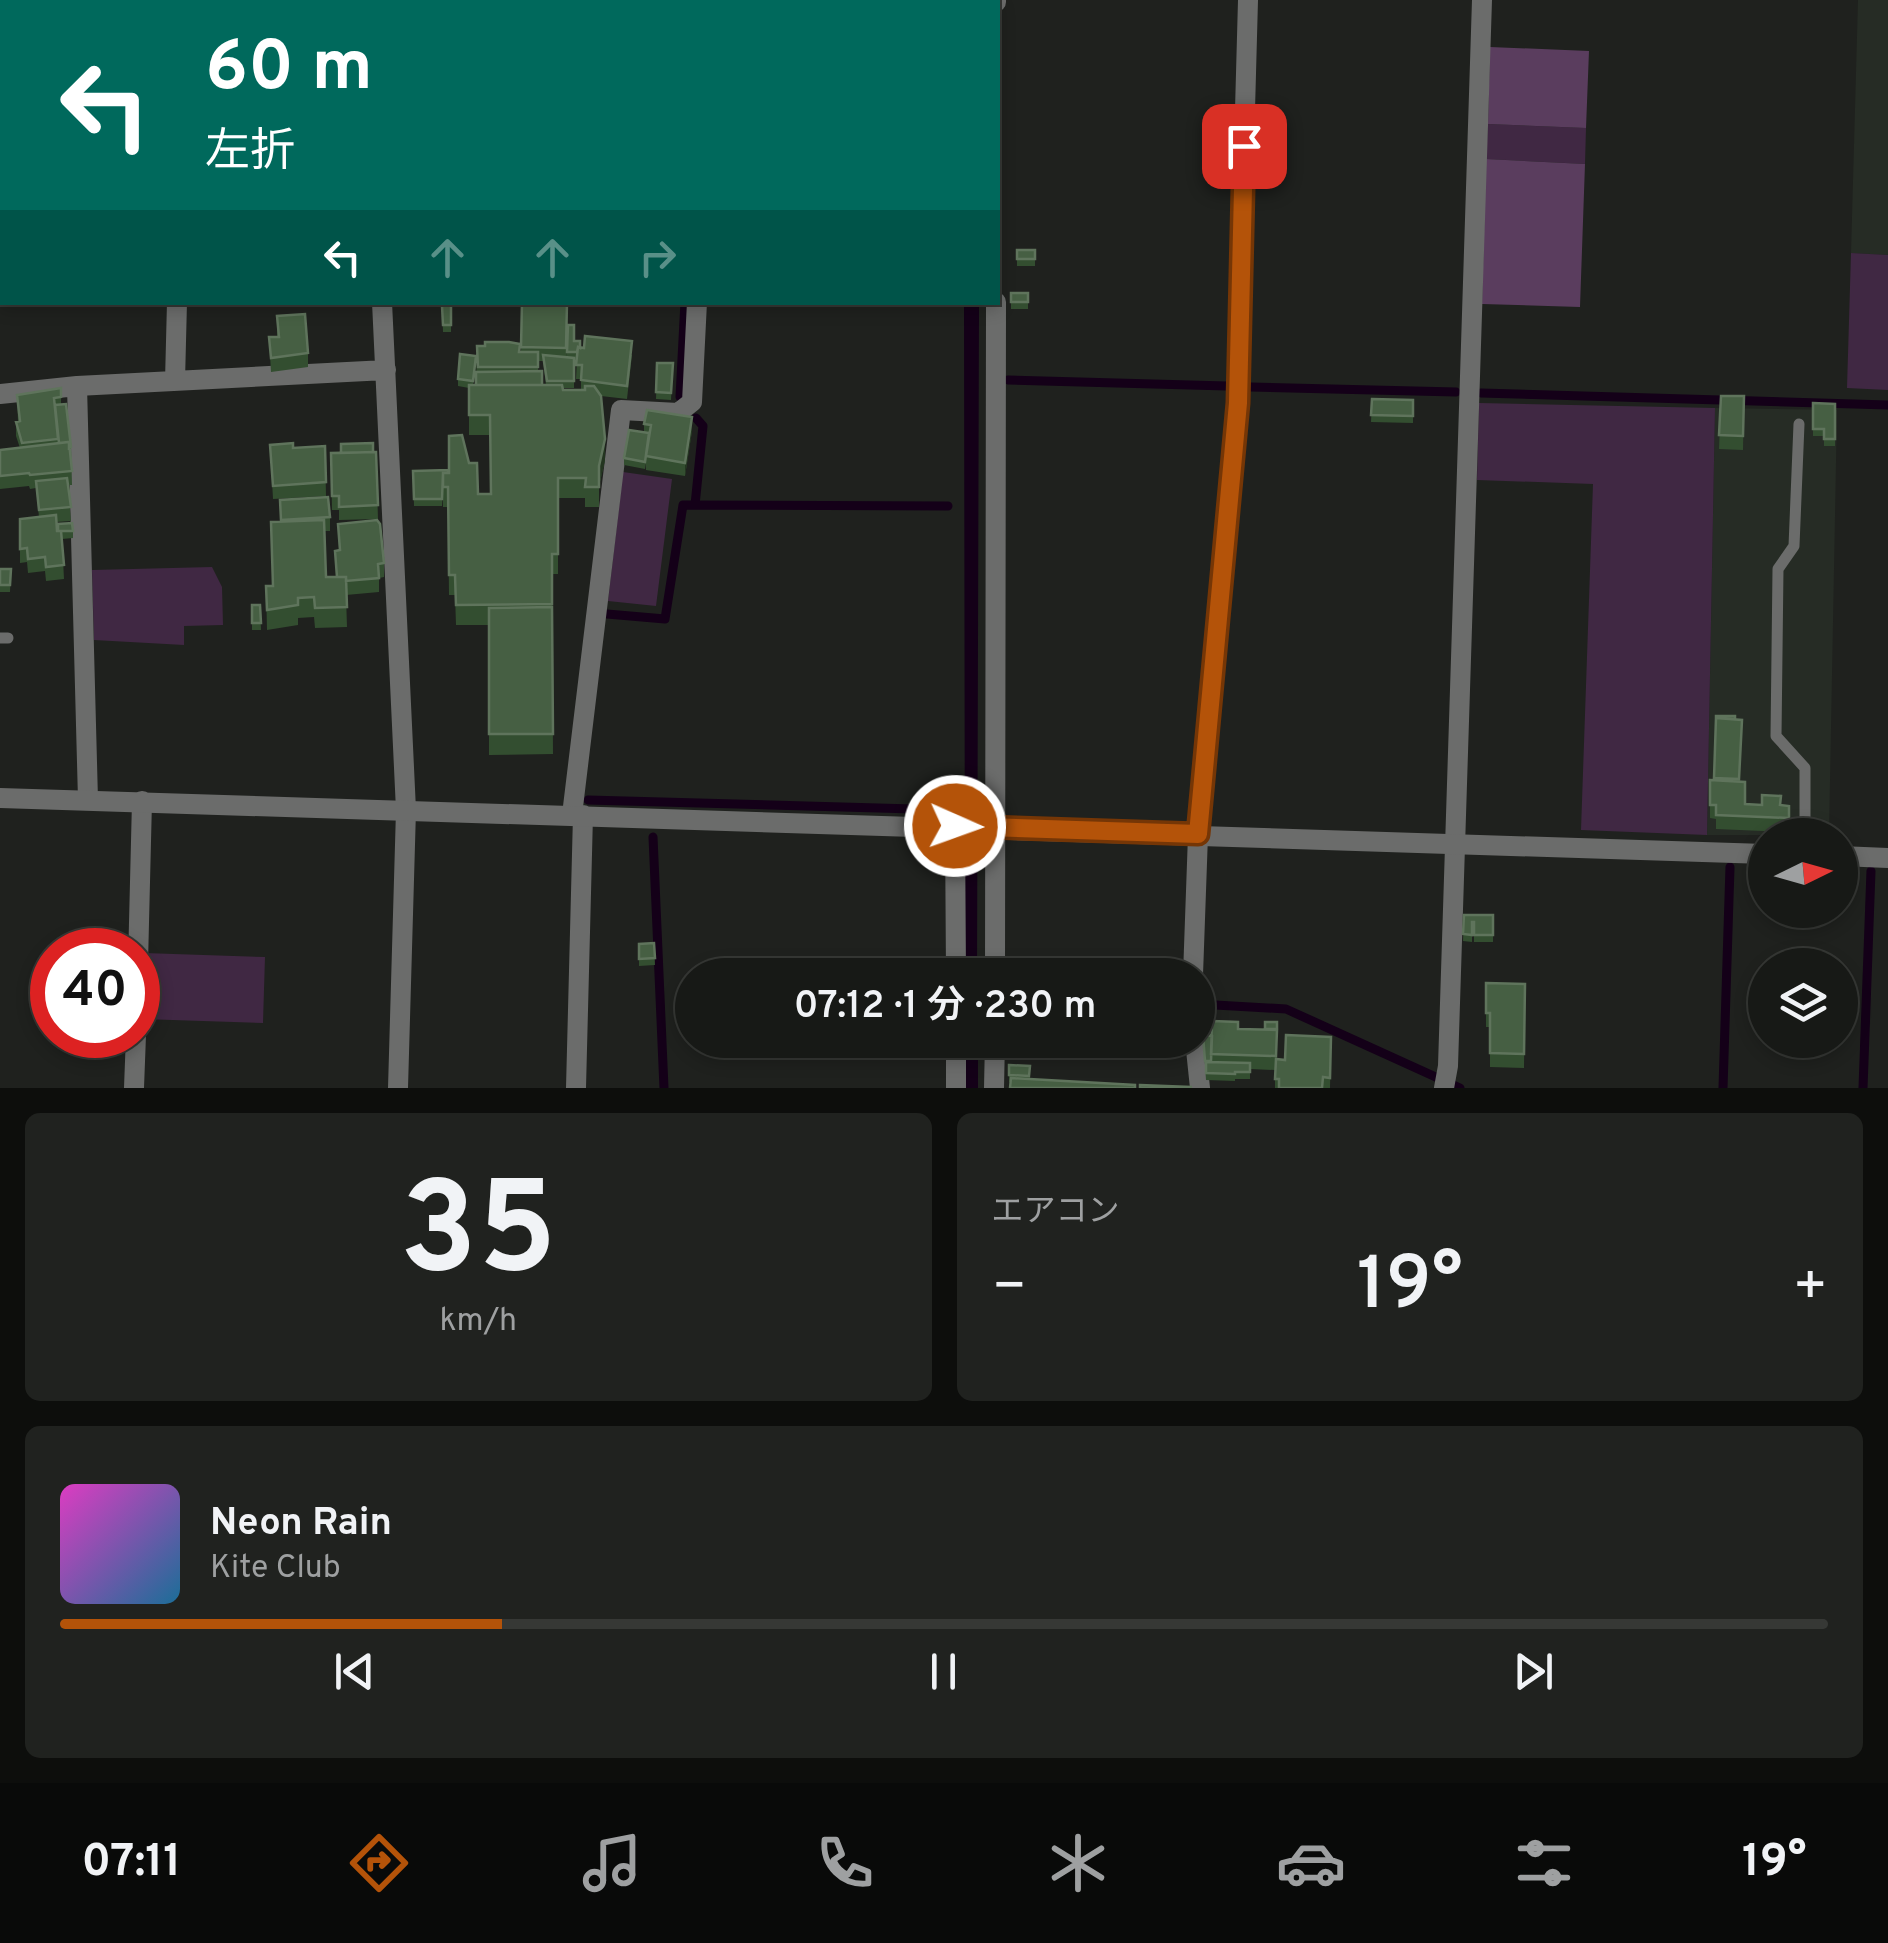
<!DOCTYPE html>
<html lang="ja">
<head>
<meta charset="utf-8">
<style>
  :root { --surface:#171916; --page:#20221f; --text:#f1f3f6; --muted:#9ea0a1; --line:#363835; --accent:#b45309 }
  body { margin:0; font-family:Overpass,"Noto Sans JP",sans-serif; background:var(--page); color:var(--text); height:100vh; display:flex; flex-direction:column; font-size:38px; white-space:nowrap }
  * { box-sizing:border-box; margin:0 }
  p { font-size:32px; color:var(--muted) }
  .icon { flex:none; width:55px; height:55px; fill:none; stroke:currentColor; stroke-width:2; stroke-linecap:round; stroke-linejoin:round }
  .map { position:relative; height:1088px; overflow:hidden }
  .sheet { display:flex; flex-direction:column; gap:25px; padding:25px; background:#0d0e0c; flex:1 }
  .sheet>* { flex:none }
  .banner { position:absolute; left:0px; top:0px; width:1000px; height:305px; box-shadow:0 5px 15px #0003,0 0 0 2px var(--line); background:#00695c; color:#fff; overflow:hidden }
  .needle { width:65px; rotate:85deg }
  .buttons { position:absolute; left:1748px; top:818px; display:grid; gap:20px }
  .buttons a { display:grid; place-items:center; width:110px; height:110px; border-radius:50%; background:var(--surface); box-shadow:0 5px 15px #0003,0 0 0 2px var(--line); font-size:50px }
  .speed { position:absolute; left:30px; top:928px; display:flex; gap:20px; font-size:50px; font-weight:700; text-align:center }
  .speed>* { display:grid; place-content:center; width:130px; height:130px; border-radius:50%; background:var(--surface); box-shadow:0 5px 15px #0003,0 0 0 2px var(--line); line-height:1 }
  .speed .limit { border:15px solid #d22; background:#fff; color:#111 }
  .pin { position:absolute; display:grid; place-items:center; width:85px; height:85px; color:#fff; margin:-42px; border-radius:20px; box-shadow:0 5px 15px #0006 }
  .me { position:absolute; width:110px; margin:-55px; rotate:92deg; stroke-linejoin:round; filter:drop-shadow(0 0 8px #0008) }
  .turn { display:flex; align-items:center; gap:35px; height:210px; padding:0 40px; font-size:45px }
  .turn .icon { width:130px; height:130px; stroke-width:2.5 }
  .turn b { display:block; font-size:70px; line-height:85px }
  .lanes { display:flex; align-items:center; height:95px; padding:0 40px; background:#0003; justify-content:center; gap:50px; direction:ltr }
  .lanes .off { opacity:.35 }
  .big { font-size:75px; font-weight:600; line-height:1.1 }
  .sheet .card { flex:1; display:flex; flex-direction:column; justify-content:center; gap:15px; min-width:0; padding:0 35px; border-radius:15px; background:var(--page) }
  .sheet .dial { align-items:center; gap:0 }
  .dial b { font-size:130px; line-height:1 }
  .song { display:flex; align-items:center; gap:30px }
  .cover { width:120px; height:120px; border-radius:15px; background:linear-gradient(135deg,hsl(310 70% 55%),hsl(200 70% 35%)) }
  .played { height:10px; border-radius:5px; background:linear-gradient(90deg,var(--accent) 25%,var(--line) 25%) }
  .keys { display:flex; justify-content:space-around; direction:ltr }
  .heat { display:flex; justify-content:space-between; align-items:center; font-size:55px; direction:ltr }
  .sheet .tiles { flex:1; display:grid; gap:25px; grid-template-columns:1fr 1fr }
  .card:last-child { grid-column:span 2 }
  .trip { position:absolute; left:675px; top:958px; width:540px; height:100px; border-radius:50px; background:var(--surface); box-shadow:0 5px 15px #0003,0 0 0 2px var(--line); font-weight:600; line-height:100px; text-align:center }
  .tabs { display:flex; height:160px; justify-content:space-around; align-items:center; background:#090a09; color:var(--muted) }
  .tabs .icon { width:70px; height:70px }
  .tabs .on { color:var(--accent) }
  .tabs b { font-size:45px; color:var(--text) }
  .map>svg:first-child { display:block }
  .built { fill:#262c25 }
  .green { fill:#402843 }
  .forest { fill:#5a3d5e }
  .water { fill:#140018 }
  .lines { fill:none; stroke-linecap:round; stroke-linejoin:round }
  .stream { stroke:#140018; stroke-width:9 }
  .service { stroke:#6b6c6b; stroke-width:11 }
  .minor { stroke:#6b6c6b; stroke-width:20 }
  .tertiary { stroke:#6b6c6b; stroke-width:20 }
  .wall { fill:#334e30; fill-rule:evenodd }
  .shaded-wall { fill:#233520 }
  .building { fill:#465f43; stroke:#5f745c; stroke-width:2.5 }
  .route-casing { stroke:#753606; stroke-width:25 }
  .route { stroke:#b45309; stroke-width:18 }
</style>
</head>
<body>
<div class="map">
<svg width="1888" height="1088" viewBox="0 0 1888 1088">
  <rect width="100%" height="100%" fill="#1f211e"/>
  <path class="built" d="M 1858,0 L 1888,0 L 1888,255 L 1851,253 Z
    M 1715,408 L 1837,410 L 1829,835 L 1707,835 Z"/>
  <path class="green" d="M 1488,124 L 1586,128 L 1585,164 L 1486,159 Z
    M 1851,253 L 1888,255 L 1888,390 L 1847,388 Z
    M 1479,403 L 1715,408 L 1707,835 L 1581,830 L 1593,484 L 1477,480 Z
    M 623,472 L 672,479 L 656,606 L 608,601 Z
    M 212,567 L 222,587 L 223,625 L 184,626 L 184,645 L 94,640 L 92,570 Z
    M 144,953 L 265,957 L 263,1023 L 142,1019 Z"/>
  <path class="forest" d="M 1490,47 L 1589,51 L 1586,128 L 1488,124 Z
    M 1486,159 L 1585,164 L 1580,307 L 1482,304 Z"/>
  <path class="water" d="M 964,303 L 979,303 L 977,975 L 965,975 Z
    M 965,1040 L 978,1040 L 978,1088 L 964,1088 Z"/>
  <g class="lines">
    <path class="stream" d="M 12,2 L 12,0
      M 735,2 L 736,0
      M 1008,380 L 1227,386
      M 1251,387 L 1456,392
      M 1481,393 L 1888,405
      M 680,397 L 685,302
      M 695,505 L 703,426 L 696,418
      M 607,614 L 665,619 L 683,505 L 948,506
      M 588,800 L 950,810
      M 653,837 L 664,1088
      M 1198,1004 L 1286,1009 L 1460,1088
      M 1723,1088 L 1730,867
      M 1863,1088 L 1871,871"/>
    <path class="service" d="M 1799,424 L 1794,546 L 1778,569 L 1776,736 L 1805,768 L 1805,835
      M 0,638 L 8,638"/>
    <path class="minor" d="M 366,0 L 366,2
      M 545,0 L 545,2
      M 192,2 L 192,0
      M 747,2 L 748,0
      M 996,2 L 996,0
      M 382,302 L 406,810 L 398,1088
      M 175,381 L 177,302
      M 77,386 L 88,800
      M 0,394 L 77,386 L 386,370
      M 572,815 L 621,410 L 678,413 L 692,402 L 697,302
      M 955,826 L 956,975
      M 138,963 L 142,801
      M 995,975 L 996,302
      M 1193,975 L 1198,835 L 1237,403 L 1248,0
      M 956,1040 L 956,1088
      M 1195,1040 L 1200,1088
      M 134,1088 L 136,1035
      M 576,1088 L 583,815
      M 994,1088 L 995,1040
      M 1444,1088 L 1448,1066 L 1482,0"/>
    <path class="tertiary" d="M 0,798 L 1765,854
      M 1840,856 L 1888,858"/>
  </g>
  <path class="wall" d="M 215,0 L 251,0 L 251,2 L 215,2 Z
    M 307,0 L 354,0 L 354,2 L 307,2 Z
    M 376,0 L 431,0 L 431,2 L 376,2 Z
    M 480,0 L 532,0 L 532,2 L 480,2 Z
    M 558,0 L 635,0 L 635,2 L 558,2 Z
    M 1017,250 L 1035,250 L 1035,266 L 1017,266 Z
    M 1011,293 L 1028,293 L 1028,309 L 1011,309 Z
    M 418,302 L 443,302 L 443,306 L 451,305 L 451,332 L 443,332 L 442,306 L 418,307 Z
    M 522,302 L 567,302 L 566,358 L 568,325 L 574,341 L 580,348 L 632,355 L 627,399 L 601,396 L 605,460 L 599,486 L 599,507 L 585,507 L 585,498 L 558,498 L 558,574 L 552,574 L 553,754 L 489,755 L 489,625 L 456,625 L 455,595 L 449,595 L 448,507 L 443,507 L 443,492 L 442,506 L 414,506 L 413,471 L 478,494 L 491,494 L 490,435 L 469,435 L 469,388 L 458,386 L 458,379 L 476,362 L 473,385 L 476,385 L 477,346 L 521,352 ZM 574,359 L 577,359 L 576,379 L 581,379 L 581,390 L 563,390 L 562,388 L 574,388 ZM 538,361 L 543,361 L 546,385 L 542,385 L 538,371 Z
    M 277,316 L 308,353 L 308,367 L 271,372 L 269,337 L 277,337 Z
    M 657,363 L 673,363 L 671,400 L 656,399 Z
    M 61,388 L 61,405 L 71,447 L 72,485 L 68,485 L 71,521 L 56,522 L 58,531 L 58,524 L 73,531 L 73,538 L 62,539 L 64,579 L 46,581 L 45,571 L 28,573 L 27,562 L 20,563 L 20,519 L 39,517 L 36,488 L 30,489 L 29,486 L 0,489 L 0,450 L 20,448 L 16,436 L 16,422 L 18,422 L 17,395 Z
    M 1721,396 L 1744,396 L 1743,450 L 1719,449 Z
    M 1372,399 L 1413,400 L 1413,423 L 1371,422 Z
    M 1813,403 L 1835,404 L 1835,446 L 1824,446 L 1824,436 L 1813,436 Z
    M 644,424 L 692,431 L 685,476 L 646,470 L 646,463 L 645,469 L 624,465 L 624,458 L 644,433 Z
    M 270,445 L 293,448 L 325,446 L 326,496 L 273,499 Z
    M 376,452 L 378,519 L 339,520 L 339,510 L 332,510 L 331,453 Z
    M 280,500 L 330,517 L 330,531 L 324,531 L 326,577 L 336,577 L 335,551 L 339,550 L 338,524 L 384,563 L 384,577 L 379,578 L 379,592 L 346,595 L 347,627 L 315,628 L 314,617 L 298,618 L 298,625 L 267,630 L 266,586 L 272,586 L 280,521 Z
    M 0,569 L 11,569 L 10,592 L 0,592 Z
    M 252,605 L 260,605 L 261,630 L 252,630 Z
    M 1716,716 L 1735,716 L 1740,781 L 1745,804 L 1789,806 L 1789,832 L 1716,829 L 1716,819 L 1710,818 L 1710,805 L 1714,780 Z
    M 1464,915 L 1493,915 L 1493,942 L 1474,942 L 1474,929 L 1472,929 L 1472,942 L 1463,941 Z
    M 654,943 L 655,965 L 639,966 L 639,944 Z
    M 1486,983 L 1525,984 L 1524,1068 L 1490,1067 L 1490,1027 L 1486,1027 Z
    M 1277,1022 L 1277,1059 L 1285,1060 L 1331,1037 L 1330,1088 L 1275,1088 L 1275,1070 L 1250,1069 L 1250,1079 L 1235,1079 L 1235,1081 L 1206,1080 L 1203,1035 L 1212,1036 L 1238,1029 L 1265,1030 Z
    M 1009,1065 L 1030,1066 L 1030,1079 L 1009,1082 Z"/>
  <path class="shaded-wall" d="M 692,417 L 692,431 L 685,476 L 685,463 Z
    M 605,439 L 605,460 L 599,486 L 599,466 Z"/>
  <path class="building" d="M 377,0 L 404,0 L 404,2 L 377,2 Z
    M 482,0 L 509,0 L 490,2 L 482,2 Z
    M 559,0 L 593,0 L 593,1 L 559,2 Z
    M 646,0 L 691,0 L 691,2 L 647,2 Z
    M 1017,250 L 1035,250 L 1035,259 L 1017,259 Z
    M 1011,293 L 1028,293 L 1028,302 L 1011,302 Z
    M 522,302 L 567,302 L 566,348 L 521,347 Z
    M 451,305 L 451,325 L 443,325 L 442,306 Z
    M 305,314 L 308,353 L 271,358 L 269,337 L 279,337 L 277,316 Z
    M 568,325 L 574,325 L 574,341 L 580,341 L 580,348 L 578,347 L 577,352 L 567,352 Z
    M 585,336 L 632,341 L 627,386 L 581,380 L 582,365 L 576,365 L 578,347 L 584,348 Z
    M 485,342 L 509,342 L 520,344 L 519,352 L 538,352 L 538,367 L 478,367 L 477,346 L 485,346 Z
    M 460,354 L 476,356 L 473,381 L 458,379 Z
    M 543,355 L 574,358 L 574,381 L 547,381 Z
    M 657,363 L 673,363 L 671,393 L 656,392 Z
    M 542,371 L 542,385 L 476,385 L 476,372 Z
    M 469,385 L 562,385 L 563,390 L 585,390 L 585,386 L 594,386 L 601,396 L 605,439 L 599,466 L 599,487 L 585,487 L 586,478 L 558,478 L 558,554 L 552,554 L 552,604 L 456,605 L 455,575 L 449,575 L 448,487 L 443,487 L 443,473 L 449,473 L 449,436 L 462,435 L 469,463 L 477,463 L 478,494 L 491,494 L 490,415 L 469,415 Z
    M 61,388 L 61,397 L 54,398 L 58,439 L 22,443 L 16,422 L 20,421 L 17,395 Z
    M 1721,396 L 1744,396 L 1743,436 L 1719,435 Z
    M 1372,399 L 1413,400 L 1413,416 L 1371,415 Z
    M 1813,403 L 1835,404 L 1835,439 L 1824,439 L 1824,429 L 1813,429 Z
    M 66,404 L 71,447 L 69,448 L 69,442 L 59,443 L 55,405 Z
    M 647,410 L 692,417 L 685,463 L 646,456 L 651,425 L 644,424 Z
    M 629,430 L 649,433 L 645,462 L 624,458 Z
    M 69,442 L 72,471 L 30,475 L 29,473 L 0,476 L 0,450 Z
    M 293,443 L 293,448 L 325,446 L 326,482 L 273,486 L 270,445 Z
    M 373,443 L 373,452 L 341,453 L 341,444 Z
    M 376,452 L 378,505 L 339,507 L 339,496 L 332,496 L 331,453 Z
    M 448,470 L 448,473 L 443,473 L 442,499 L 414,499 L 413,471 Z
    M 67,478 L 71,507 L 39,510 L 36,481 Z
    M 328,497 L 330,517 L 281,520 L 280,500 Z
    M 56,515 L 57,531 L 61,531 L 64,565 L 46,567 L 45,557 L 28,559 L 27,548 L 20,549 L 20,519 Z
    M 324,520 L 326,577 L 346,577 L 347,607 L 315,608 L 314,597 L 298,598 L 298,605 L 267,610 L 266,586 L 273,586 L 271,522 Z
    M 377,520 L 380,524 L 384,563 L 378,564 L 379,578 L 346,581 L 346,577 L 337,577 L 335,551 L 340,550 L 338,524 Z
    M 72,523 L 73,531 L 58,531 L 58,524 Z
    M 0,569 L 11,569 L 10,585 L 0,585 Z
    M 252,605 L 260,605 L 261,623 L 252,623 Z
    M 552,607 L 553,734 L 489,734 L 489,608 Z
    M 1716,716 L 1735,716 L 1735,719 L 1716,718 Z
    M 1716,718 L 1742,720 L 1739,779 L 1714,778 Z
    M 1710,780 L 1745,782 L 1745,804 L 1762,805 L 1762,795 L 1781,796 L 1780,805 L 1789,806 L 1789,818 L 1716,815 L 1716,805 L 1710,805 Z
    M 1464,915 L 1493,915 L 1493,935 L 1474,935 L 1474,922 L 1472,922 L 1472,935 L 1463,934 Z
    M 654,943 L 655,958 L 639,959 L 639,944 Z
    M 1486,983 L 1525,984 L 1524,1054 L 1490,1053 L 1490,1013 L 1486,1013 Z
    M 1212,1021 L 1238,1022 L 1238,1029 L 1277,1030 L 1276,1056 L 1211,1054 Z
    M 1265,1022 L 1277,1022 L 1277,1029 L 1265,1029 Z
    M 1203,1035 L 1212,1036 L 1211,1061 L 1205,1061 Z
    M 1286,1035 L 1331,1037 L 1330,1078 L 1323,1077 L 1322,1088 L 1279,1088 L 1279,1079 L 1275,1079 L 1276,1059 L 1285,1060 Z
    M 1206,1062 L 1250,1063 L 1250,1072 L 1235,1072 L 1235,1074 L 1206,1073 Z
    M 1009,1065 L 1030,1066 L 1029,1076 L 1009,1075 Z
    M 1011,1078 L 1135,1085 L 1135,1088 L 1010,1088 Z
    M 1140,1085 L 1192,1087 L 1140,1088 Z"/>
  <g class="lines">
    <defs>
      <path id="route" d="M 955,826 L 1198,834 L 1238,403 L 1244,146"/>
    </defs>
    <use href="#route" class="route-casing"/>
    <use href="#route" class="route"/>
  </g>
</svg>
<div class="buttons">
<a><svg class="needle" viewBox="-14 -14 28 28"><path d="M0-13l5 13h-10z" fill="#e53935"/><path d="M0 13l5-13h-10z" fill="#9ea0a1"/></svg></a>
<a><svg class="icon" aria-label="layers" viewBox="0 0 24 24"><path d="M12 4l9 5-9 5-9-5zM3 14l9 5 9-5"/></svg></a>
</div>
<div class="speed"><div class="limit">40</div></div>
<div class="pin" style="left:1244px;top:146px;background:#d93025"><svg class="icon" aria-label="arrive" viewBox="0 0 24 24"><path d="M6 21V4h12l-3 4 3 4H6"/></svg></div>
<svg class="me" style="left:955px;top:826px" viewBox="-20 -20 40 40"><circle r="17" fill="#b45309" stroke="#fff" stroke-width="3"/><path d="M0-11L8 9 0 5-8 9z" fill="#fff"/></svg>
<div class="trip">07:12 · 1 分 · 230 m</div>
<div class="banner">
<div class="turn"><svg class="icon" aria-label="left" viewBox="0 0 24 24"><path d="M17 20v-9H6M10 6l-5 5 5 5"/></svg><div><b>60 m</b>左折</div></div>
<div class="lanes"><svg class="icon" aria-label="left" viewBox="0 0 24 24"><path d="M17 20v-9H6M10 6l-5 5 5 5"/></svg><svg class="icon off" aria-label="ahead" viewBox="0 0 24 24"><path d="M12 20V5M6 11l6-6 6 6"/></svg><svg class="icon off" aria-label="ahead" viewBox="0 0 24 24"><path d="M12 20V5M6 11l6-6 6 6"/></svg><svg class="icon off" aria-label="right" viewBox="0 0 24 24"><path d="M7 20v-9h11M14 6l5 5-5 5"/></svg></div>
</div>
</div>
<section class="sheet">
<div class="tiles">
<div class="card dial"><b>35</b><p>km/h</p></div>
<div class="card"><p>エアコン</p>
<div class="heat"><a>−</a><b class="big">19°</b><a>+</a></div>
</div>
<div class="card">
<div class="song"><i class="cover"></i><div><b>Neon Rain</b><p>Kite Club</p></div></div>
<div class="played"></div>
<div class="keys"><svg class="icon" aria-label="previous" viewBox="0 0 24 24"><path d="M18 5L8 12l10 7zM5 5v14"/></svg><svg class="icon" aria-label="pause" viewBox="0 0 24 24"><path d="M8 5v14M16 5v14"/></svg><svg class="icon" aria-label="next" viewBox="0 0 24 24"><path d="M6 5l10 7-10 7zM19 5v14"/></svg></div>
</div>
</div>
</section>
<nav class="tabs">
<b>07:11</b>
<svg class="icon on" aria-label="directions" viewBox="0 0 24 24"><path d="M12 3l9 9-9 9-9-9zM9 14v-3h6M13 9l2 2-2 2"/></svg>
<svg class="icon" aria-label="music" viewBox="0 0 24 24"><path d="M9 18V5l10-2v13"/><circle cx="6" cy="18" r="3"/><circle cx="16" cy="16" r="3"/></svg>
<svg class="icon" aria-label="phone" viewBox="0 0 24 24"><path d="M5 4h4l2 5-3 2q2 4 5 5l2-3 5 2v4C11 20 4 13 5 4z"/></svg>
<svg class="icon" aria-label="climate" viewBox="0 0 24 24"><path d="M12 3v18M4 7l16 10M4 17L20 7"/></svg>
<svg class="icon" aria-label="car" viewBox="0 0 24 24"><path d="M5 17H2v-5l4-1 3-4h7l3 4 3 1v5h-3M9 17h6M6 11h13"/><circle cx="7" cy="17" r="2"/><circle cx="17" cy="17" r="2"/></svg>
<svg class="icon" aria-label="filters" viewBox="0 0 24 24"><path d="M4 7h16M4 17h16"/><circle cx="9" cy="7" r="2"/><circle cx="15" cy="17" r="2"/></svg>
<b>19°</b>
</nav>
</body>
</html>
